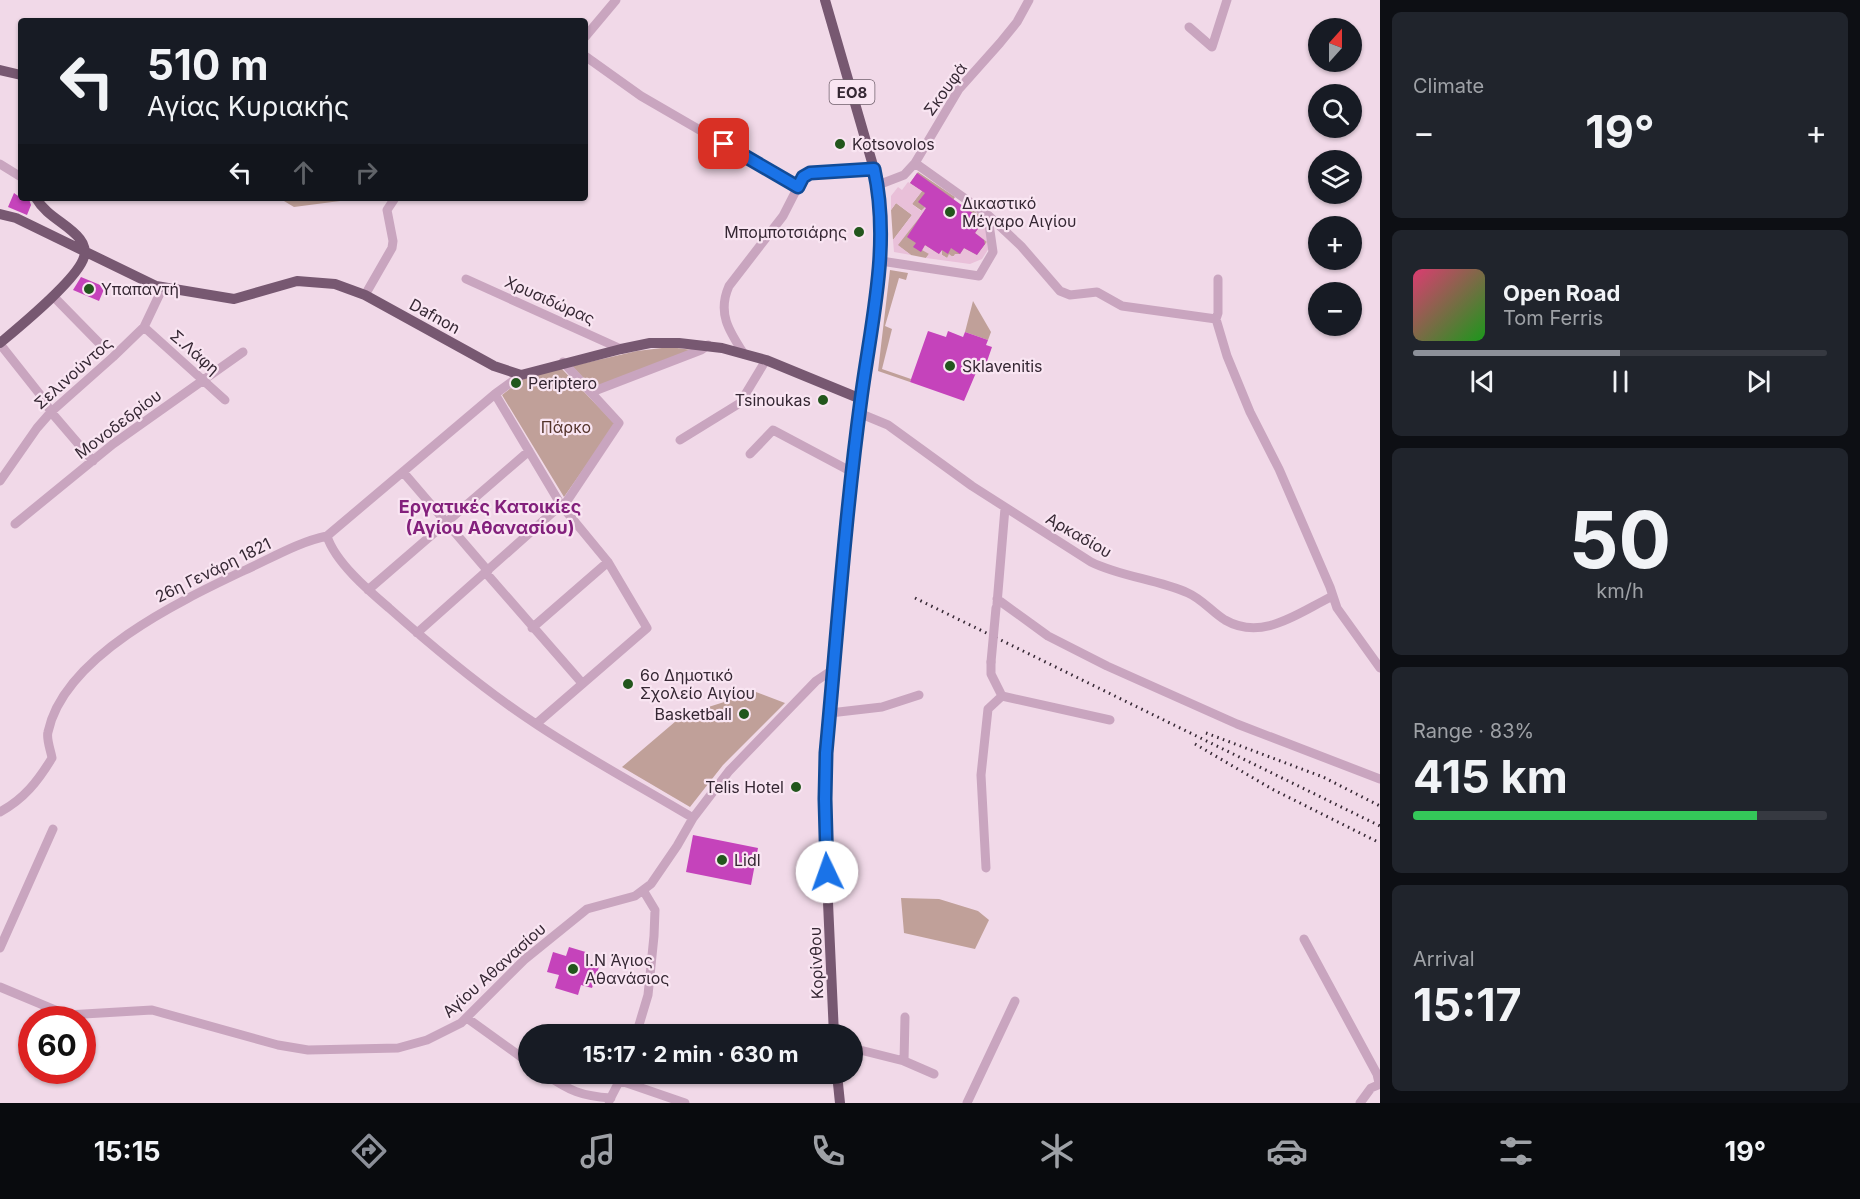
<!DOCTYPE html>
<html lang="en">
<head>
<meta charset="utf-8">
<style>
  :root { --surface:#171b24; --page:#20242c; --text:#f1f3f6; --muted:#9ea1a6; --line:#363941; --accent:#8c9099 }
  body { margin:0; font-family:Inter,sans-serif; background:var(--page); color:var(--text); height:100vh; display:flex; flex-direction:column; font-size:22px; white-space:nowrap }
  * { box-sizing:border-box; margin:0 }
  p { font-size:20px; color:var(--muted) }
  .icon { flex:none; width:33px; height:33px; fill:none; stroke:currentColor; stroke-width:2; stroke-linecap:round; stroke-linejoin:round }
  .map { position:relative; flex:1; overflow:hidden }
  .drawer { display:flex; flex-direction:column; gap:12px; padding:12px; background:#0d0f14; width:480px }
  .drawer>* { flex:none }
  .hud { position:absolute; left:18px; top:18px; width:570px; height:183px; border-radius:6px; box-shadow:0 2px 4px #0004; background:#171b24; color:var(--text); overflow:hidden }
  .needle { width:39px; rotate:21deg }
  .buttons { position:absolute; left:1308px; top:18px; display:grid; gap:12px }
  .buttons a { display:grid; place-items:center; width:54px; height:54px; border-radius:50%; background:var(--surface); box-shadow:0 2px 4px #0004; font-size:30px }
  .speed { position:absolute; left:18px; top:1006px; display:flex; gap:12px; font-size:30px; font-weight:700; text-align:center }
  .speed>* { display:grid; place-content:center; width:78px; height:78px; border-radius:50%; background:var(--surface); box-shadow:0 2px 4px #0004; line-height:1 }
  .speed .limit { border:9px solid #d22; background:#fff; color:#111 }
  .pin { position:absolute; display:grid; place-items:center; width:51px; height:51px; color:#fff; margin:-26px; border-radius:12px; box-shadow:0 3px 9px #0006 }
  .me { position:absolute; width:66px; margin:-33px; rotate:357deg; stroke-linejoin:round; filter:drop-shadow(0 0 4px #0008) }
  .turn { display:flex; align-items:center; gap:21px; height:126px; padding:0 30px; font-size:27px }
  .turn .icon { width:78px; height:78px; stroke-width:2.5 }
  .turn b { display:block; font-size:42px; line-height:51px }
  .lanes { display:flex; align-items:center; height:57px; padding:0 30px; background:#0003; justify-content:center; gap:30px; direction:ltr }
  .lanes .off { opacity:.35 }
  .big { font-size:45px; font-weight:700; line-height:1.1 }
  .drawer .tile { flex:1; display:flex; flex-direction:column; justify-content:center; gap:9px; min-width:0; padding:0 21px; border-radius:9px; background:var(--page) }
  .drawer .dial { align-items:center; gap:0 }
  .dial b { font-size:78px; line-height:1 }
  .song { display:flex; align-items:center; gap:18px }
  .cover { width:72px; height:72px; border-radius:9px; background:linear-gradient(135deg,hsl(340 70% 55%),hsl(120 70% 35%)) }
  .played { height:6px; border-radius:3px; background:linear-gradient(90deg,var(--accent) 50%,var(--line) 50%) }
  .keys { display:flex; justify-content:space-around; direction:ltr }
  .heat { display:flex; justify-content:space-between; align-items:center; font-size:33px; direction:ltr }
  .charge { height:9px; border-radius:4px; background:linear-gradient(90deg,#34c759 83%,var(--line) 0) }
  .trip { position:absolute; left:518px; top:1024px; width:345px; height:60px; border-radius:30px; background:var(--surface); box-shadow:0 2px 4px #0004; font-weight:700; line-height:60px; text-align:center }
  .menu { display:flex; height:96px; justify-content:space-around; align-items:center; background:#090b0e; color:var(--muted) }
  .menu .icon { width:42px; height:42px }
  .menu .selected { color:var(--accent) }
  .menu b { font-size:27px; color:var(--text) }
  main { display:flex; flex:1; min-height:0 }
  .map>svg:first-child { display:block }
  .green { fill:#c0a099 }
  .plaza { fill:#e9c0d9 }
  .building { fill:#c543bb }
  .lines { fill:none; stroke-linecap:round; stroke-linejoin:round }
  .minor { stroke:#c9a5bf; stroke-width:9 }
  .major { stroke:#775871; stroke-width:10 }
  .rail { stroke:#352733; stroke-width:3; stroke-dasharray:1.5 4.5; stroke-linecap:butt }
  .minor-bridge { stroke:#c9a5bf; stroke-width:9 }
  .route-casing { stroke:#114b97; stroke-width:15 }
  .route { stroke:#1a73e8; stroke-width:10 }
  .poi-dot { fill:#22561c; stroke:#f9e5f2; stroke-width:2 }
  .labels { text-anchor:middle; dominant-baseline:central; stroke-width:4.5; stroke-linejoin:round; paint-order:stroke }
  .shield { fill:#f9e5f2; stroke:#70606c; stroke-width:1.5 }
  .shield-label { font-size:15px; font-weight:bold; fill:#352733 }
  .street-label { font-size:16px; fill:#352733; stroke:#f9e5f2 }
  .poi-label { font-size:16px; fill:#352733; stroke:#f9e5f2; text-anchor:start }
  .park-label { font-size:16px; fill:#53332a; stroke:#f9e5f2 }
  .neighbourhood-label { font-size:18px; font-weight:bold; fill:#83207c; stroke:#f9e5f2 }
</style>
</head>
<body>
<main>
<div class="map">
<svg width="1380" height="1103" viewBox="0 0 1380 1103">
  <rect width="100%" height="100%" fill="#f1d9e8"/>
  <path class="green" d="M 918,172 L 955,197 L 952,202 L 960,207 L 963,203 L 985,219 L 987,242 L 977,255 L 960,254 L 947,258 L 942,255 L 942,250 L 939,254 L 929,254 L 926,258 L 911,255 L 897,245 L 926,208 L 922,211 L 912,204 L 922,191 L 910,183 Z
    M 279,198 L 363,198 L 294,207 Z
    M 896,203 L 912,215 L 893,240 L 891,210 Z
    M 890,270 L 908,273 L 906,280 L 899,278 L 885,326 L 892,329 L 882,369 L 911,379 L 910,382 L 878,371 Z
    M 973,301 L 991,332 L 988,340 L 965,332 Z
    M 670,347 L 692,350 L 594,389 L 572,366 L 637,351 Z
    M 561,368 L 615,424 L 564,497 L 502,395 L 521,380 Z
    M 756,692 L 785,703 L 723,765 L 690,807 L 622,767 L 683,715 Z
    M 901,898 L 939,899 L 978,911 L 989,920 L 975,949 L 904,933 Z"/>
  <path class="plaza" d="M 908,182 L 922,191 L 912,204 L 921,211 L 925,207 L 927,208 L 898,245 L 911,255 L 894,252 L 893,240 L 912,215 L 896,203 L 891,210 L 891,196 L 898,187 L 902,190 Z
    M 985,219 L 989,248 L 982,259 L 970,264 L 926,258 L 929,254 L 922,250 L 925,245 L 939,254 L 942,250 L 942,255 L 947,258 L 949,254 L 953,257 L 955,254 L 960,254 L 964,248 L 977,255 L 987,242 L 975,233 Z"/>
  <path class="building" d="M 917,173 L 981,219 L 982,223 L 975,233 L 984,240 L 985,244 L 977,255 L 964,248 L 960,254 L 951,248 L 948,254 L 942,250 L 939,254 L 925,245 L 921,252 L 913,247 L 916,243 L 907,237 L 926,208 L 918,202 L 925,193 L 910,183 Z
    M 14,193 L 21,198 L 29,199 L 31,205 L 27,215 L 8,207 Z
    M 81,277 L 105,287 L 99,301 L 73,290 Z
    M 928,331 L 946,337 L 948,331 L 963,337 L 965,332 L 988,340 L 986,345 L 992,347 L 984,370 L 978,368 L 964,401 L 910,382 Z
    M 693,835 L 758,848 L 751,885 L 686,872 Z
    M 569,947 L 589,953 L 586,963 L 599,967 L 592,988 L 581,985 L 578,995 L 555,988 L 559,975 L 547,972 L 553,952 L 566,956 Z"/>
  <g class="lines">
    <path class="minor" d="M 1189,27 L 1212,47 L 1227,0
      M 585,37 L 616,0
      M 585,56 L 641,96 L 798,187
      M 915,163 L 988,215 L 1021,246 L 1060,291 L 1070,295 L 1097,292 L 1122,306 L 1216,319 L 1227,356 L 1250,412 L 1279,469 L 1330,587 L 1337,608 L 1380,668
      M 0,164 L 21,177
      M 878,185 L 904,175 L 915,163 L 959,89 L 1000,43 L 1017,22 L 1029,0
      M 881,261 L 979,276 L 993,252 L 988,217
      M 466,279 L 621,349
      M 365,295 L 392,248 L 393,241 L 387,210 L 395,198
      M 53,296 L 102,346
      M 1216,319 L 1218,313 L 1218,279
      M 144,327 L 225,400
      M 0,344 L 42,397 L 51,412 L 93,461
      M 744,354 C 729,331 717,313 729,286 L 783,216 L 803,177 L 810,173 L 874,169
      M 563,362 L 619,423 L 563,507
      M 597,390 L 701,350 L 708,345
      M 495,394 L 561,505 L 608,562 L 647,628 L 536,724
      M 859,413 L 888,425 L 972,486 L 1091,562 C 1121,577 1157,579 1188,593 C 1202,599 1212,612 1225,620 C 1263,642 1299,612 1333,596
      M 680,440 L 740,403 L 766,360
      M 750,454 L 773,430 L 852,472
      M 403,472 L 488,571
      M 0,481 L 37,428 L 51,412 L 113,357 L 144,327 L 163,287
      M 15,524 L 113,444 L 243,352
      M 327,536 C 335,562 369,591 389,608 C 435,649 484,690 536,724 C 587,758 641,787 693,818
      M 486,573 L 582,683
      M 368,590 L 529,451
      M 997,599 L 1048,636 L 1107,666 L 1237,724 L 1380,779
      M 997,604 L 1005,508
      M 532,628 L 608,562
      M 417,633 L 561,505
      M 991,662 L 991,674 L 1002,696 L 1110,720
      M 830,713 L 882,707 L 919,695
      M 0,812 C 24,799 38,781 52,758 C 51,751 46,739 48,732 C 64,656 180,601 243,571 C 270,559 298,542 327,536 L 495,394 L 521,375
      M 986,868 L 981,775 L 988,709 L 1002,696
      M 1304,939 L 1377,1074 L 1379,1083
      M 0,948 L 53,829
      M 0,987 L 67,1015 L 152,1010 L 278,1045 L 308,1050 L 398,1048 L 427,1040 L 461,1023 L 524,960 L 587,909 L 635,896 L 651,884 L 677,846 L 693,818 L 729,771 L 816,681 L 834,669
      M 467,1018 L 528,1062
      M 636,1035 L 648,995 L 654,936 L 655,910 L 643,890
      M 852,1048 L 904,1061 L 905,1017
      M 904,1061 L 934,1074
      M 545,1074 C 570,1091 581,1096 611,1098
      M 621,1081 L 685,1103
      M 609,1101 L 623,1074
      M 967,1103 L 1015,1001
      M 1360,1103 L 1371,1088 L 1380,1084"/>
    <path class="major" d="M 825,0 L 874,169 C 881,199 882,230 881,261 L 852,472 L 826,753 L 825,836 L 834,1035
      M 0,70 L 21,75
      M 0,214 L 16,218 L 156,286 L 234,299 L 297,281 L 335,284 L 365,295 L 494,366 L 521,375 L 621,349 L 650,343 L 679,343 L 722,348 L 766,360 L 861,399
      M 0,343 C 19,327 78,279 84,257 C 86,251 84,244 80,239 C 67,223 47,217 36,198
      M 837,1074 L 840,1103"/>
    <path class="rail" d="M 915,598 L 1380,826
      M 1206,733 L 1323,777 L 1380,806
      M 1195,744 L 1272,789 L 1380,843"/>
    <path class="minor-bridge" d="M 991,662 L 996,608"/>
  </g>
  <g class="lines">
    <defs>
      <path id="route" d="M 724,144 L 798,187 L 803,177 L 810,173 L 874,169 C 891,246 871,322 861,399 C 845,517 837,635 826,753 L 825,799 L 827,872"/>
    </defs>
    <use href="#route" class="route-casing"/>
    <use href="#route" class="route"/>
  </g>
  <g class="poi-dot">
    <circle cx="840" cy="144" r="6"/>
    <circle cx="950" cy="212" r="6"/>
    <circle cx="859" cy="232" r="6"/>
    <circle cx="89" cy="289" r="6"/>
    <circle cx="950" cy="366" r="6"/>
    <circle cx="516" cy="383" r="6"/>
    <circle cx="823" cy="400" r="6"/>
    <circle cx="628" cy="684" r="6"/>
    <circle cx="744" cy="714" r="6"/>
    <circle cx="796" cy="787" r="6"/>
    <circle cx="722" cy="860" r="6"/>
    <circle cx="573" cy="969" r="6"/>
  </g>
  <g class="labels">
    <rect class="shield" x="829.5" y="80" width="45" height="24" rx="4.5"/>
    <g class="shield-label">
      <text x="852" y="92">ΕΟ8</text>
    </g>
    <g class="street-label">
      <text transform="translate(945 89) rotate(-54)">Σκουφά</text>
      <text transform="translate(550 300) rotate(24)">Χρυσιδώρας</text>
      <text transform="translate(435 316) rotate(29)">Dafnon</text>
      <text transform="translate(195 352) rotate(41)">Σ.Λάφη</text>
      <text transform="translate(73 373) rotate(-42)">Σελινούντος</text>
      <text transform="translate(118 424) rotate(-37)">Μονοδεδρίου</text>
      <text transform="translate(1079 535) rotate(30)">Αρκαδίου</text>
      <text transform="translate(213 570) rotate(-26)">26η Γενάρη 1821</text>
      <text transform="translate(816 963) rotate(-92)">Κορίνθου</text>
      <text transform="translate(494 970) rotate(-42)">Αγίου Αθανασίου</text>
    </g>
    <g class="poi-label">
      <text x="852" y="144">Kotsovolos</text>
      <text x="962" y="203">Δικαστικό<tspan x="962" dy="18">Μέγαρο Αιγίου</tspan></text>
      <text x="847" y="232" text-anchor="end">Μπομποτσιάρης</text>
      <text x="101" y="289">Υπαπαντή</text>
      <text x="962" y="366">Sklavenitis</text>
      <text x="528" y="383">Periptero</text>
      <text x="811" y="400" text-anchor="end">Tsinoukas</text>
      <text x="640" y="675">6ο Δημοτικό<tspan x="640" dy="18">Σχολείο Αιγίου</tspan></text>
      <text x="732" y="714" text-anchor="end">Basketball</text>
      <text x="784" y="787" text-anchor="end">Telis Hotel</text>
      <text x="734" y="860">Lidl</text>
      <text x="585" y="960">Ι.Ν Άγιος<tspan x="585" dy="18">Αθανάσιος</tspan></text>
    </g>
    <g class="park-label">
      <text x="566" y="427">Πάρκο</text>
    </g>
    <g class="neighbourhood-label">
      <text x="490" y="506">Εργατικές Κατοικίες<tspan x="490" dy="21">(Αγίου Αθανασίου)</tspan></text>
    </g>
  </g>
</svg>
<div class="buttons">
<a><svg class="needle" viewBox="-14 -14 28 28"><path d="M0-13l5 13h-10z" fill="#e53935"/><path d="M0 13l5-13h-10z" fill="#9ea1a6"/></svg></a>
<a><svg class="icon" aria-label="search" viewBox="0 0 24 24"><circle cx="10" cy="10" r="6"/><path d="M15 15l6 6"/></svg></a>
<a><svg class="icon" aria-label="layers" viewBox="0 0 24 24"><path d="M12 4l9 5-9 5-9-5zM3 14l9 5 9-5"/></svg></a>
<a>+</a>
<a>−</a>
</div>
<div class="speed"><div class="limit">60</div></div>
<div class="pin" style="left:724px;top:144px;background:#d93025"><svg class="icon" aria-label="arrive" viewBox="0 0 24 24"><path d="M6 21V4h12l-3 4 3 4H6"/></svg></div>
<svg class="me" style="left:827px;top:872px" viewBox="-20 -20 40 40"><circle r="19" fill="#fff"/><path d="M0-13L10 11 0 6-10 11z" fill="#1a73e8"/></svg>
<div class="trip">15:17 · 2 min · 630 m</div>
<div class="hud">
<div class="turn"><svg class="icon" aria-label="left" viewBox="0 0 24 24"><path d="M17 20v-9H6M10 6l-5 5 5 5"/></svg><div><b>510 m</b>Αγίας Κυριακής</div></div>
<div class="lanes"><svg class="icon" aria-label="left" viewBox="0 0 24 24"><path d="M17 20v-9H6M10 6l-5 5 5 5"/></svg><svg class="icon off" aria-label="ahead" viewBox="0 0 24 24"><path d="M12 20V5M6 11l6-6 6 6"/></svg><svg class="icon off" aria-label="right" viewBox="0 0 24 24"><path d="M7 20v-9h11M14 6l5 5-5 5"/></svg></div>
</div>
</div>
<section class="drawer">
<div class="tile"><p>Climate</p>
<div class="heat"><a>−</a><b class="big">19°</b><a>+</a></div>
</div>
<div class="tile">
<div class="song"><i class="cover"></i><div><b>Open Road</b><p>Tom Ferris</p></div></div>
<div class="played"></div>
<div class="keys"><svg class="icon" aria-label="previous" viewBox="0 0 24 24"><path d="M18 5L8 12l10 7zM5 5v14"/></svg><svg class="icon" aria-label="pause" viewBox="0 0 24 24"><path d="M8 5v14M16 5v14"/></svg><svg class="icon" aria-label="next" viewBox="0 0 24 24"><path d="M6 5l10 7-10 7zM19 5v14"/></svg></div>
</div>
<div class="tile dial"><b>50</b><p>km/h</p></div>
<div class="tile"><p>Range · 83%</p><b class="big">415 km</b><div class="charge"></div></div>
<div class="tile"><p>Arrival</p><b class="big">15:17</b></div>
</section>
</main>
<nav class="menu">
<b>15:15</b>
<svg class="icon selected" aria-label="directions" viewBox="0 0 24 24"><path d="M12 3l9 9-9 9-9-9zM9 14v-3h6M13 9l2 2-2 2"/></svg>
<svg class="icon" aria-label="music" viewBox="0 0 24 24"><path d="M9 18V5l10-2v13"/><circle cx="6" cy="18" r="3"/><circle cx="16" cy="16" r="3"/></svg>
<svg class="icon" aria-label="phone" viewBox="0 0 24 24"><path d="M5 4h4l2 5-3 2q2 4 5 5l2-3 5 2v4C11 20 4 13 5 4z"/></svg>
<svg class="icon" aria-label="climate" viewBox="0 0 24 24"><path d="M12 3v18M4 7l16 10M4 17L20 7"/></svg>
<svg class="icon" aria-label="car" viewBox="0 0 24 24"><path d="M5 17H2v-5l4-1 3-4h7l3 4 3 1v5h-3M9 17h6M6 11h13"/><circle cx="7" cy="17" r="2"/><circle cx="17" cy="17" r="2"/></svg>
<svg class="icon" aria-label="filters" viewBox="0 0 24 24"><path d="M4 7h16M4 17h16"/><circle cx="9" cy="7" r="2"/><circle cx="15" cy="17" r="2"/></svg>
<b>19°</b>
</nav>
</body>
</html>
